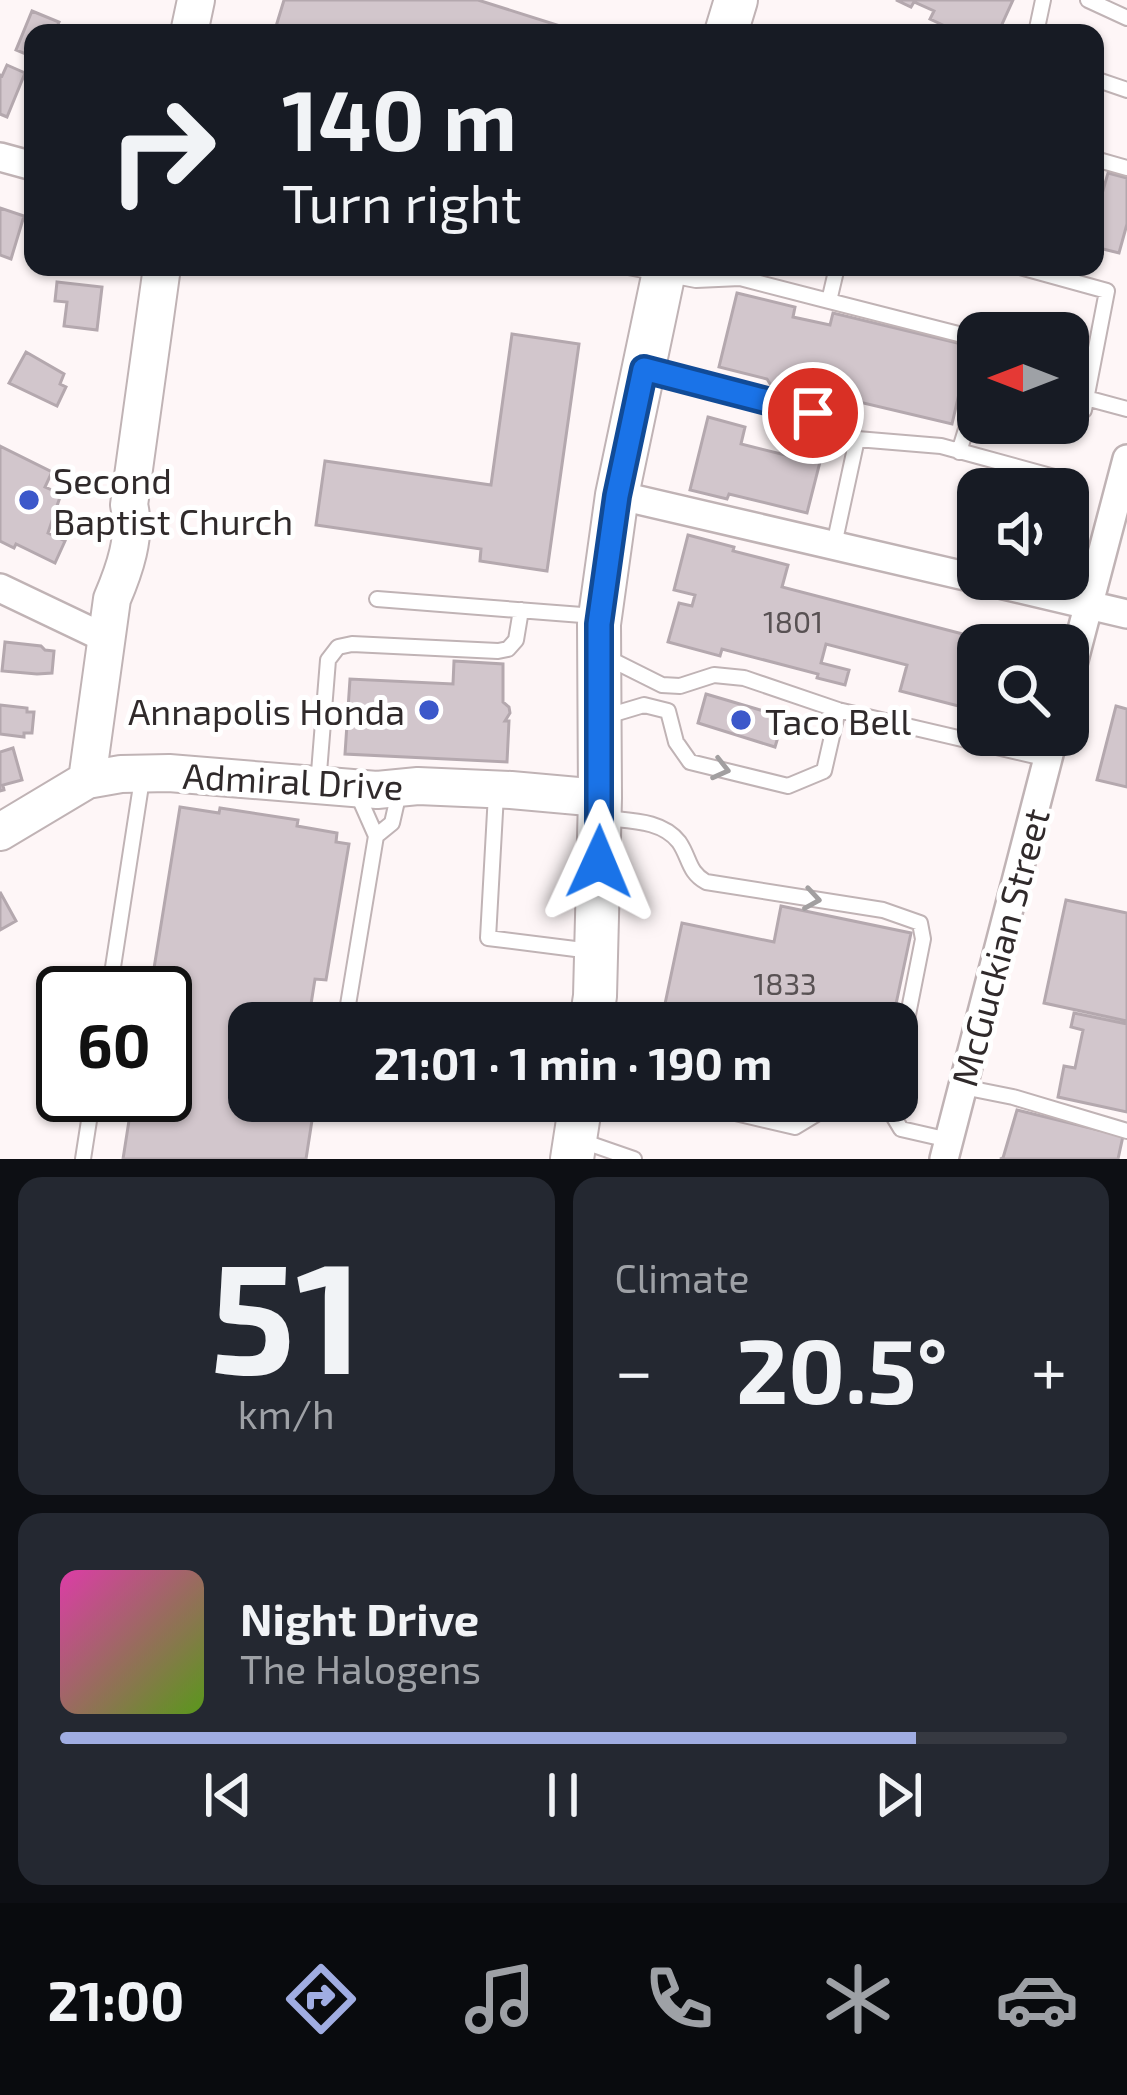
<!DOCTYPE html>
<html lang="en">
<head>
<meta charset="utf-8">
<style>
  :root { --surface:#171b24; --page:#242831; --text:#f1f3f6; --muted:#9ea1a6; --line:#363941; --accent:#a0ade2 }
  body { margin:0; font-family:"Exo 2",sans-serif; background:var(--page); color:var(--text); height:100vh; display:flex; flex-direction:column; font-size:45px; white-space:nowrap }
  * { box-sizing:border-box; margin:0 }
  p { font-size:39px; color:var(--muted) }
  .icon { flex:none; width:66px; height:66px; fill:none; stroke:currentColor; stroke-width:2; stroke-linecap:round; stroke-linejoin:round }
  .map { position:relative; height:1159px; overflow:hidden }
  .side { display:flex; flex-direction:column; gap:18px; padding:18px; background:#0d0f14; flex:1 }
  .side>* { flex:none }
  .guide { position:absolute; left:24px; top:24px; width:1080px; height:252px; border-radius:24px; box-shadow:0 3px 9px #0004; background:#171b24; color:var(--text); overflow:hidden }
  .needle { width:78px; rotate:270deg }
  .tools { position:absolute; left:957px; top:312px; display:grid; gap:24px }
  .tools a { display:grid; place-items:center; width:132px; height:132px; border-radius:24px; background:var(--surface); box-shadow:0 3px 9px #0004; font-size:60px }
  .speed { position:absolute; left:36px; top:966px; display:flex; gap:24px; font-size:60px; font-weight:700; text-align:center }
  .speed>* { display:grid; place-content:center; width:156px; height:156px; border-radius:50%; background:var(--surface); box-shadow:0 3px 9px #0004; line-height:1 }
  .speed .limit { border:6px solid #111; border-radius:18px; background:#fff; color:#111 }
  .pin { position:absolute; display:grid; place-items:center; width:102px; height:102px; color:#fff; margin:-51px; border:6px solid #fff; border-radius:50%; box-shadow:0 3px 12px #0007 }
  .me { position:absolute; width:132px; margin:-66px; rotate:1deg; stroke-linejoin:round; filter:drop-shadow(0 0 9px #0008) }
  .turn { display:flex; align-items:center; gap:42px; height:252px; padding:0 60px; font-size:54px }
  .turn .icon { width:156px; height:156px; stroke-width:2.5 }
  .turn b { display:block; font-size:84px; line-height:102px }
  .big { font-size:90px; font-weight:700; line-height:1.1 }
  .side .widget { flex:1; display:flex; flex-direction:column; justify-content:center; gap:18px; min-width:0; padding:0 42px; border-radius:24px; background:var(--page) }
  .side .dial { align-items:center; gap:0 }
  .dial b { font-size:156px; line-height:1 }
  .song { display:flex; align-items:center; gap:36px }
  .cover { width:144px; height:144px; border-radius:18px; background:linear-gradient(135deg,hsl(320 70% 55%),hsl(90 70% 35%)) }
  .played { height:12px; border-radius:6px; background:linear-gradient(90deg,var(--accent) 85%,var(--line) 85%) }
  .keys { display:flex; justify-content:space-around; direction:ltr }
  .heat { display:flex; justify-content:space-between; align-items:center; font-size:66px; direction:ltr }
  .side .tiles { flex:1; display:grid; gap:18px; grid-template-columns:1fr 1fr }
  .widget:last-child { grid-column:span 2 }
  .trip { position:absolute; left:228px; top:1002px; width:690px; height:120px; border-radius:24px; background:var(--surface); box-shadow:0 3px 9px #0004; font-weight:700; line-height:120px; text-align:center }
  .tabs { display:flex; height:192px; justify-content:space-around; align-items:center; background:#090b0e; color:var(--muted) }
  .tabs .icon { width:84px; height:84px }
  .tabs .selected { color:var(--accent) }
  .tabs b { font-size:54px; color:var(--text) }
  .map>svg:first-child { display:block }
  .building { fill:#d2c6cc; stroke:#b4a8ae; stroke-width:3 }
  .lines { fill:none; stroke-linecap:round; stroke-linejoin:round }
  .lane-casing { stroke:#c0b3b5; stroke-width:18 }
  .street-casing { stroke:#c0b3b5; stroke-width:32 }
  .secondary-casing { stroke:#c0b3b5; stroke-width:40 }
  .primary-casing { stroke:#c0b3b5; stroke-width:46 }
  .lane { stroke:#fff; stroke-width:14 }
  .street { stroke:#fff; stroke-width:27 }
  .secondary { stroke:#fff; stroke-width:36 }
  .primary { stroke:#fff; stroke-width:42 }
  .oneway { stroke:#a29fa0 }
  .route-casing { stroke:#114b97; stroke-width:30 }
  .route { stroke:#1a73e8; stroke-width:21 }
  .poi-dot { fill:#3c58ca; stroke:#fff; stroke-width:4.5 }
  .labels { text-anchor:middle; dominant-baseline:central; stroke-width:10; stroke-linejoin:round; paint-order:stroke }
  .number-label { font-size:30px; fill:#585153 }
  .poi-label { font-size:36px; fill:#302a2b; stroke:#fff; text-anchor:start }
  .street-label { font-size:36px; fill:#302a2b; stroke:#fff }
</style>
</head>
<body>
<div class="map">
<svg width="1127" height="1159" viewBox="0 0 1127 1159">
  <rect width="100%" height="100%" fill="#fef6f7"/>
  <path class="building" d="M 284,0 L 478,0 L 582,33 L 274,33 Z
    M 896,0 L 1013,0 L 998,33 L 982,33 L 967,26 L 964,33 L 960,33 L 930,19 L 934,11 L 914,2 L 911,7 Z
    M 32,11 L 59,22 L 54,33 L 33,33 L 33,57 L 16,50 Z
    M 7,65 L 25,73 L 7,117 L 0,114 L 0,75 L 2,76 Z
    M 1108,173 L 1127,178 L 1127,224 L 1119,253 L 1095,247 L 1095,218 Z
    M 0,208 L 24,216 L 11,259 L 0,255 Z
    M 57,282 L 102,287 L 97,330 L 64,326 L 67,302 L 55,301 Z
    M 737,293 L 795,307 L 793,317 L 830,325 L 833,313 L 970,346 L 952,424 L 834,396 L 831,406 L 776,393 L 767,379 L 719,367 Z
    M 512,334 L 579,344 L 547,571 L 480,561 L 481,549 L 316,525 L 325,461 L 491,485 Z
    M 26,352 L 64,374 L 60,384 L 66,387 L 57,406 L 9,383 Z
    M 708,417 L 745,427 L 741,444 L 785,455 L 788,442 L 823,450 L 807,513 L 729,494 L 727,499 L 690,490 Z
    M 0,446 L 52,472 L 45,487 L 61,494 L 48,533 L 65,541 L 55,563 L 16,544 L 14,548 L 0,541 Z
    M 688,535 L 734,547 L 733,551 L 788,565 L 782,587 L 1005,645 L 978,645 L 978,711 L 900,691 L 907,665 L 826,644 L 821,663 L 849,670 L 845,685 L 817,678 L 818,674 L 722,649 L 720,656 L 668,642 L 679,603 L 692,606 L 695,595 L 674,590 Z
    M 5,642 L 41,646 L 45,650 L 54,651 L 52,673 L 37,674 L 2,671 Z
    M 454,661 L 503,664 L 503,702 L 509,707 L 510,713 L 505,721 L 509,721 L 507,762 L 345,754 L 350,679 L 453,684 Z
    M 706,694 L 784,717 L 775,747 L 698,723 Z
    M 0,705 L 27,708 L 27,712 L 34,712 L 32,733 L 24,733 L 24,737 L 0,734 Z
    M 1116,706 L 1127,709 L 1127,787 L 1097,780 Z
    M 13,748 L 22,780 L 3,785 L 4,790 L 0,791 L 0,752 Z
    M 180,807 L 219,813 L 220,808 L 298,820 L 297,826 L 337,833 L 336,842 L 349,844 L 326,980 L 315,979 L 308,1023 L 249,1023 L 249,1101 L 315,1101 L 306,1159 L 123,1159 L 133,1095 L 165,1095 L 165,993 L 150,993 Z
    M 0,892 L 16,921 L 0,930 Z
    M 1066,900 L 1127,913 L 1127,1021 L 1044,1003 Z
    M 781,906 L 911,933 L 892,1023 L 661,1023 L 682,923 L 774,942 Z
    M 1074,1013 L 1127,1024 L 1127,1112 L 1058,1097 L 1064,1066 L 1075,1068 L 1083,1030 L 1071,1027 Z
    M 1017,1110 L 1123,1136 L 1118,1159 L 1000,1159 L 1003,1158 Z"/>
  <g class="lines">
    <defs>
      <path id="lane" d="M 1088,0 L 1127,18
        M 1036,33 L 1043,0
        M 1095,79 L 1127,90
        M 1095,159 L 1127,168
        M 628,267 L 696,280 L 740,278 L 829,301 L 837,267
        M 1020,267 L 1107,291 L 1084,410 L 1076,413 L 1068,411
        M 829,301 L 978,339
        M 1068,362 L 1092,368
        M 649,370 L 813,414 L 857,439 L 941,446 L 1065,480
        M 1086,398 L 1127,409
        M 959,452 L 978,390
        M 834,545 L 857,439
        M 377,599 L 595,616
        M 604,656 L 662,685 L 680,686 L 714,675 L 744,678 L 838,710 L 824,771 L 788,786 L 690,762 L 676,742 L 668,711 L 644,705 L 604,717
        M 838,710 L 1048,759
        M 318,785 L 328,660 L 338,647 L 352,644 L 498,651 L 508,649 L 516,640 L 521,610
        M 357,793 L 376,836 L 392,823 L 400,788
        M 496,794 L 488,938 L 591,951
        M 605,818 C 630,821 662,820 679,842 C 690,858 688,872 706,882 L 883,910 L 920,923 L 923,939 L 897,1070
        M 109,993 L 142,779
        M 345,1023 L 376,836
        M 963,1087 L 1013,1097 L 1127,1131
        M 420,1101 L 464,1109 L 465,1101
        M 704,1101 L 706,1106 L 795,1127 L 838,1101
        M 845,1101 L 889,1109 L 901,1129 L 949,1140
        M 582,1141 L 634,1159
        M 83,1159 L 93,1095"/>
      <path id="street" d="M 0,157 L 33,166
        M 617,495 L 978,579
        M 978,579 L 1127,614
        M 0,588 L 107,639
        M 1068,683 L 1127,459
        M 944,1159 L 1054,735"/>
      <path id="secondary" d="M 189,33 L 196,0
        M 87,780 L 112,599 C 124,571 137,535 129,505 L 162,267
        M 0,832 L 87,780 L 121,774 L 169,773 L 377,790 L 418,786 L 511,790 L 600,798"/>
      <path id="primary" d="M 726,33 L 736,0
        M 591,1023 L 595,996 L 600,798 L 599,624 L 617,495 L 665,267
        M 572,1159 L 581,1101"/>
    </defs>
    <use href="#lane" class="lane-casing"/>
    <use href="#street" class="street-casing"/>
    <use href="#secondary" class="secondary-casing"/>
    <use href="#primary" class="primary-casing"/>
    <use href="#lane" class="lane"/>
    <use href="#street" class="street"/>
    <use href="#secondary" class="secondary"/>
    <use href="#primary" class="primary"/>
  </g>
  <defs><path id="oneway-chevron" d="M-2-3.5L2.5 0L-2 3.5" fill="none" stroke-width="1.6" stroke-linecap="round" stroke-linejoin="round" transform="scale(3)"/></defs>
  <g class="oneway">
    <use href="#oneway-chevron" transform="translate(721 769) rotate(14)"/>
    <use href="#oneway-chevron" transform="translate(812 899) rotate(9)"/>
  </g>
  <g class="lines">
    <defs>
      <path id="route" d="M 599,862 L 599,624 L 617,496 L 644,369 L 813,413"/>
    </defs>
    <use href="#route" class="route-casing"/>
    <use href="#route" class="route"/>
  </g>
  <g class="poi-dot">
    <circle cx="29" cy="500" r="12"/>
    <circle cx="429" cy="710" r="12"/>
    <circle cx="741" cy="720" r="12"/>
  </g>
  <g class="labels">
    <g class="number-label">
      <text x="793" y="621">1801</text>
      <text x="785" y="983">1833</text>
    </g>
    <g class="poi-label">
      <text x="53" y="479">Second<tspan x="53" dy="41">Baptist Church</tspan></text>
      <text x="405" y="710" text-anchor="end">Annapolis Honda</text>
      <text x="765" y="720">Taco Bell</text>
    </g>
    <g class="street-label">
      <text transform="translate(293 780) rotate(3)">Admiral Drive</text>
      <text transform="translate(999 947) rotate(-75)">McGuckian Street</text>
    </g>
  </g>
</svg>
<div class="tools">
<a><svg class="needle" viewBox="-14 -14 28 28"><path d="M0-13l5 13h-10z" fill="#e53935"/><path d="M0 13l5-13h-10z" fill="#9ea1a6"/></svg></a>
<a><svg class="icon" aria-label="sound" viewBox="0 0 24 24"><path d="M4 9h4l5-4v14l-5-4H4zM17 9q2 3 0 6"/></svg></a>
<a><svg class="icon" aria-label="search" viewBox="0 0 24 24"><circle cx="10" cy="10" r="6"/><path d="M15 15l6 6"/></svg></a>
</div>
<div class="speed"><div class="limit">60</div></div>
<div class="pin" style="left:813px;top:413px;background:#d93025"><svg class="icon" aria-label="arrive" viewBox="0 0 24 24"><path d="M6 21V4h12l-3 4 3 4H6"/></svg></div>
<svg class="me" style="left:599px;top:862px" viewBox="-20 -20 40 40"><path d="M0-17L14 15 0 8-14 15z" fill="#1a73e8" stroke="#fff" stroke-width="4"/></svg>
<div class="trip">21:01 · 1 min · 190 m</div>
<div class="guide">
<div class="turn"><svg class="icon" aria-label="right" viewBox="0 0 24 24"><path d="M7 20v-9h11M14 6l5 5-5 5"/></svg><div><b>140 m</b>Turn right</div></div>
</div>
</div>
<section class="side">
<div class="tiles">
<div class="widget dial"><b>51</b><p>km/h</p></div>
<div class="widget"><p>Climate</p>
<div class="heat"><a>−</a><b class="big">20.5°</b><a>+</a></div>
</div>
<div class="widget">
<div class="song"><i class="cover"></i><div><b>Night Drive</b><p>The Halogens</p></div></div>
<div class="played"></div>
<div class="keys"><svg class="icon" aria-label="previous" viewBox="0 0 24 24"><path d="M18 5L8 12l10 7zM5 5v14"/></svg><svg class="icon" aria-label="pause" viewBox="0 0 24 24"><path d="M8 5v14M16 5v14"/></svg><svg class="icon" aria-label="next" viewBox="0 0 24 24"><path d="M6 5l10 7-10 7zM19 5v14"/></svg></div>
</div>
</div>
</section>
<nav class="tabs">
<b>21:00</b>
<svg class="icon selected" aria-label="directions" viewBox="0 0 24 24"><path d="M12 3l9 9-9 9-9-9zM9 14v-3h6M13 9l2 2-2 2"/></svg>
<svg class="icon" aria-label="music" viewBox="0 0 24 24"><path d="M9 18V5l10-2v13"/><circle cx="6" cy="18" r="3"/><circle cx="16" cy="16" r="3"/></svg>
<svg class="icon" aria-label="phone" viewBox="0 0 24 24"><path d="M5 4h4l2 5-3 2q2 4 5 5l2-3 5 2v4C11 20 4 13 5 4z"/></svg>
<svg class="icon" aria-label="climate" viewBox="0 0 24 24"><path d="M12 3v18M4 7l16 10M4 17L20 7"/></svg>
<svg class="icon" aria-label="car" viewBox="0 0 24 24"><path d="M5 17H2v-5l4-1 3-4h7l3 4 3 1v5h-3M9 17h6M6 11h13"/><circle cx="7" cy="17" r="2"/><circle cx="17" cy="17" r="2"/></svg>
</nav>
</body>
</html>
